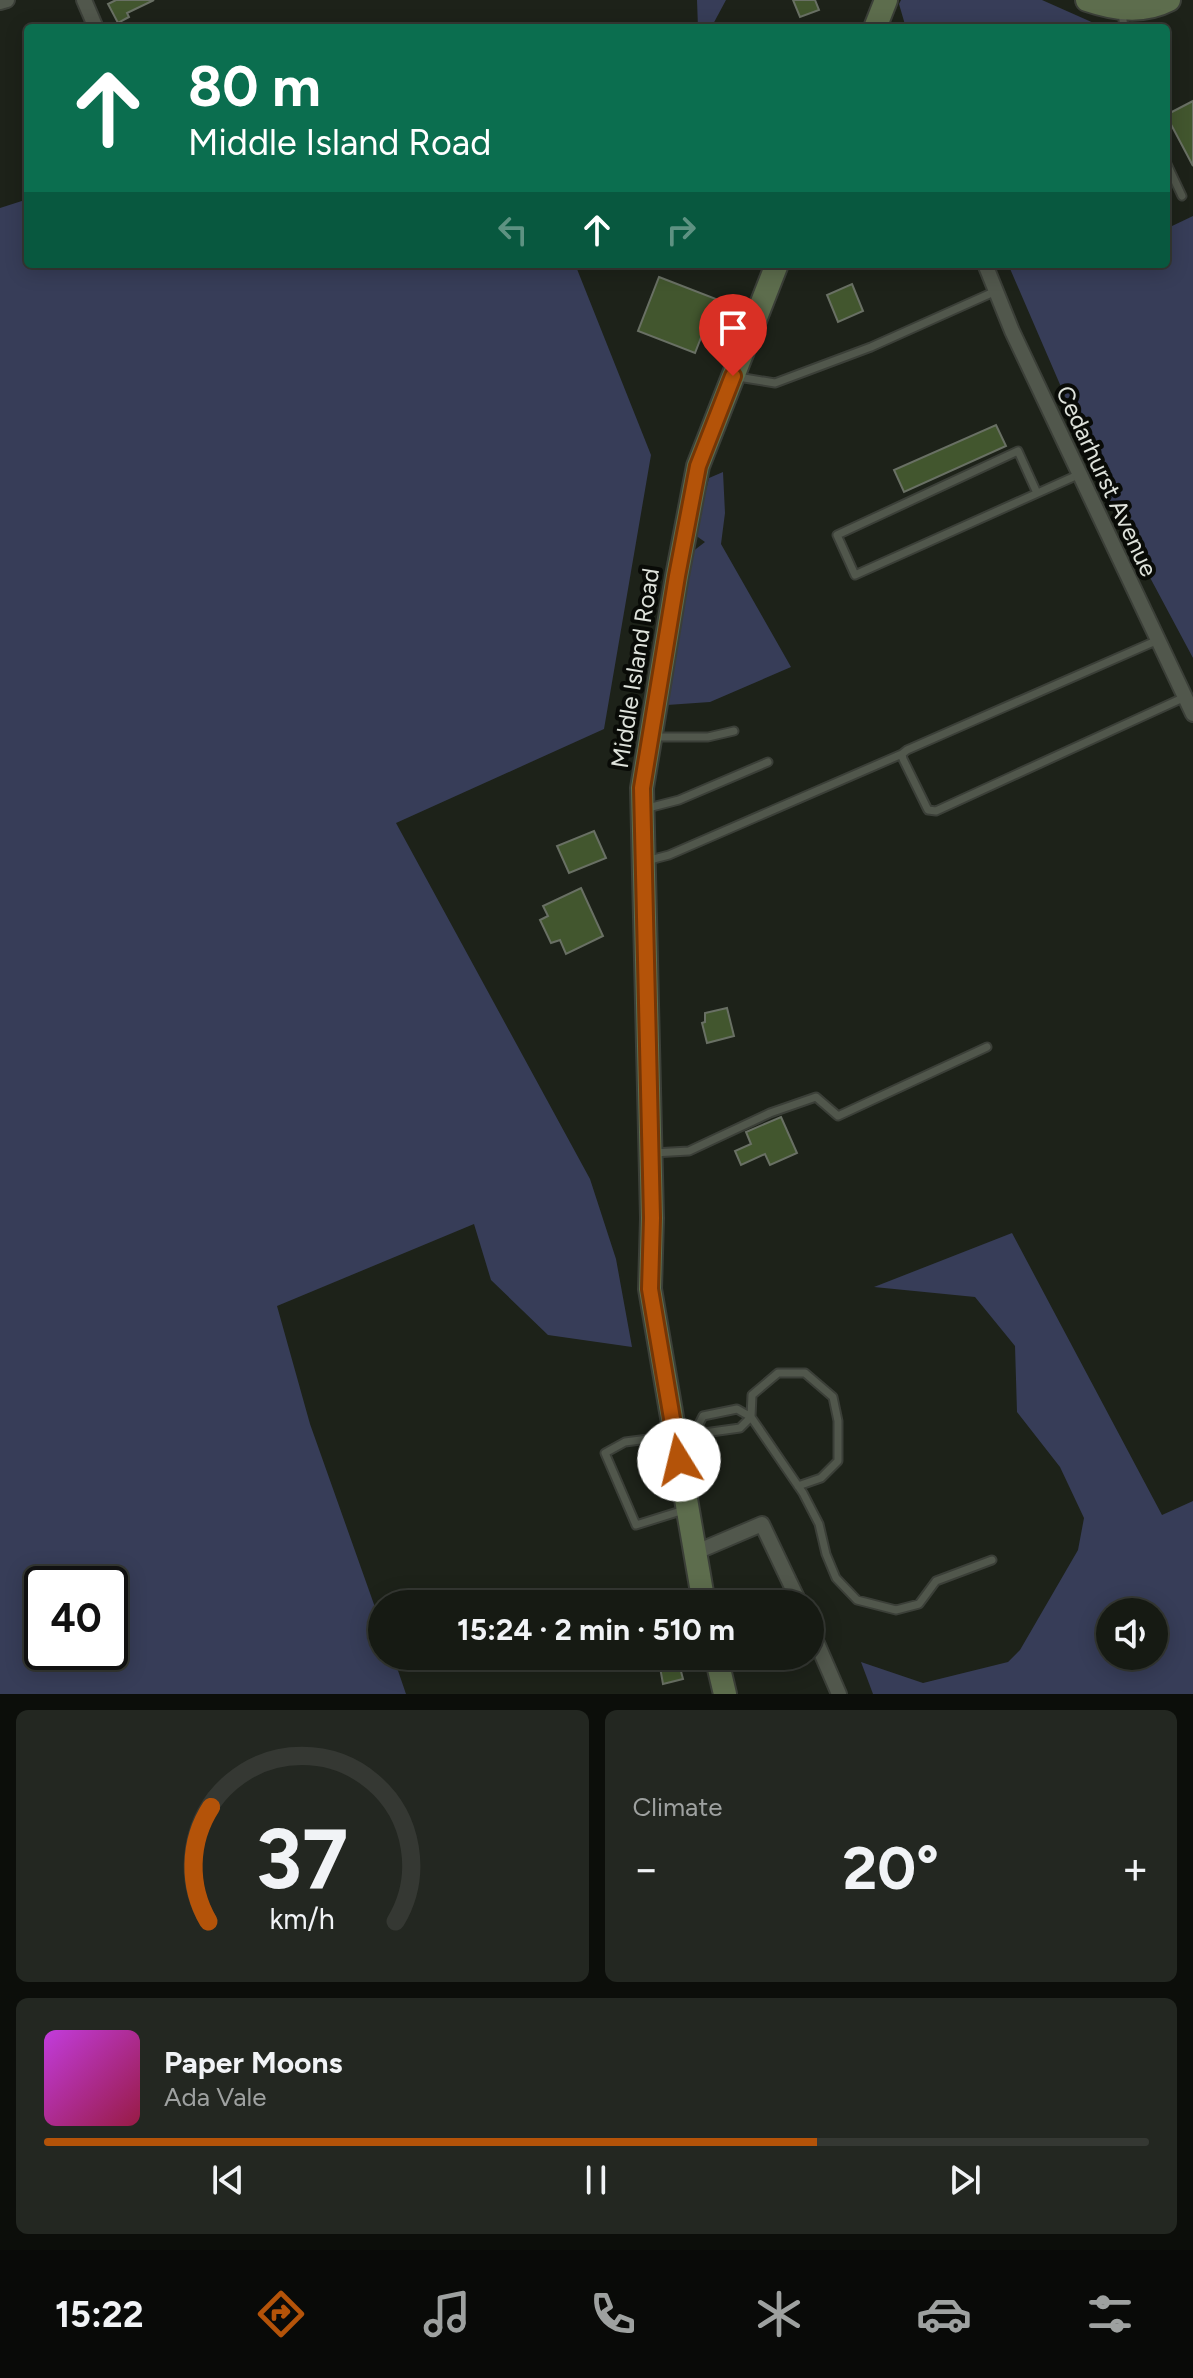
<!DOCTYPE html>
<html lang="en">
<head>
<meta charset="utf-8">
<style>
  :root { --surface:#161a13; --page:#232721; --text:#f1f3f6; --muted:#9ea1a0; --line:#353833; --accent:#b45309 }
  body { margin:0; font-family:Figtree,sans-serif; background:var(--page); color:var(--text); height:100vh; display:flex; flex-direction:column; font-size:30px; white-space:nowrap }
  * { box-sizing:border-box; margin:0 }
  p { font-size:26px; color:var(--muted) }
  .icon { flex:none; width:44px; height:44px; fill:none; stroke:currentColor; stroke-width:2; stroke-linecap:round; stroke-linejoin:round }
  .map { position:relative; height:1694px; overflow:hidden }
  .sheet { display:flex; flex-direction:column; gap:16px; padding:16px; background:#0c0e0a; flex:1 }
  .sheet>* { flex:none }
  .banner { position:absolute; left:24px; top:24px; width:1146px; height:244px; border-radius:8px; box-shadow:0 4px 20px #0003,0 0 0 2px var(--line); background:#0b6e4f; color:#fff; overflow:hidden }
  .controls { position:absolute; left:1096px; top:1598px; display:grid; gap:16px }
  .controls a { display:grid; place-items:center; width:72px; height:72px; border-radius:50%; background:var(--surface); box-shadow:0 4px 20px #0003,0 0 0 2px var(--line); font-size:40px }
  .speed { position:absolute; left:24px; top:1566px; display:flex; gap:16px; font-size:40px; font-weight:700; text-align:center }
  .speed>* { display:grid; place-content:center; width:104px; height:104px; border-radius:50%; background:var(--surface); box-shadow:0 4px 20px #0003,0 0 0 2px var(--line); line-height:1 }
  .speed .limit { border:4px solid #111; border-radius:12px; background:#fff; color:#111 }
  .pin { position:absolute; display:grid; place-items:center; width:68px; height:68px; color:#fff; margin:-82px -34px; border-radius:50% 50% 50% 0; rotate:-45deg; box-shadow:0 0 8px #0007 }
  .pin .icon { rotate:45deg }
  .me { position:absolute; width:88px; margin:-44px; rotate:351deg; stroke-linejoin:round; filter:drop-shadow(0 0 6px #0008) }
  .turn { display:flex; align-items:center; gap:28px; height:168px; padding:0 32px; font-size:36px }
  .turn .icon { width:104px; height:104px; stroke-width:2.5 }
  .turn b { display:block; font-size:56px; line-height:68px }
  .lanes { display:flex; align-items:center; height:76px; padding:0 32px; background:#0003; justify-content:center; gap:40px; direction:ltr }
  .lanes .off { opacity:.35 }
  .big { font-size:60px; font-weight:700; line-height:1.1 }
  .sheet .widget { flex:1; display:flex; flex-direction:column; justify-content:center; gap:12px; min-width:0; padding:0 28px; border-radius:12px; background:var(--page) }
  .sheet .dial { align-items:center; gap:0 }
  .dial svg { height:208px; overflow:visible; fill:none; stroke:var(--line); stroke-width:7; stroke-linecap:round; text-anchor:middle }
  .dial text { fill:var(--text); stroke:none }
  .song { display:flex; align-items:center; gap:24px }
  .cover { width:96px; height:96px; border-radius:12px; background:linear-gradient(135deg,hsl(290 70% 55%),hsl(340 70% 35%)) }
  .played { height:8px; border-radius:4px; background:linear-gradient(90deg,var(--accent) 70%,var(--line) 70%) }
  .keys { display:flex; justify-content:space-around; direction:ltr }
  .heat { display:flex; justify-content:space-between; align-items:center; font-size:44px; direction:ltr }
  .sheet .tiles { flex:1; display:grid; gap:16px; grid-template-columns:1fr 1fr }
  .widget:last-child { grid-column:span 2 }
  .trip { position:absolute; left:368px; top:1590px; width:456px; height:80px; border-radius:40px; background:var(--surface); box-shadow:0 4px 20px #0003,0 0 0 2px var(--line); font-weight:700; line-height:80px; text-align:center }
  .tab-bar { display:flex; height:128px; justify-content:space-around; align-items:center; background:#090a08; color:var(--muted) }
  .tab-bar .icon { width:56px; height:56px }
  .tab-bar .current { color:var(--accent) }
  .tab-bar b { font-size:36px; color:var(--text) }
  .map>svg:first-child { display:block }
  .green { fill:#373d58; fill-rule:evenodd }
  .building { fill:#42562e; stroke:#697064; stroke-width:2 }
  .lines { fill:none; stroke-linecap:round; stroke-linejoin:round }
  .lane-casing { stroke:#3b3f38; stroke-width:11 }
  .street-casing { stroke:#3b3f38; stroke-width:18 }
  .secondary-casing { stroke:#3b3f38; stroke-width:26 }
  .lane { stroke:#51574c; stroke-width:7 }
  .street { stroke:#51574c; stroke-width:14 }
  .secondary { stroke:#5d6d4d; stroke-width:22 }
  .route-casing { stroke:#753606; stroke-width:20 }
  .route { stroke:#b45309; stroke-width:14 }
  .labels { text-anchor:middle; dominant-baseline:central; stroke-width:8; stroke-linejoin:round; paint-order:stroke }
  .street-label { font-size:24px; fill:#dee2db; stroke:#090b07 }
</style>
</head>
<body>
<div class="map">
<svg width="1193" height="1694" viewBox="0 0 1193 1694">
  <rect width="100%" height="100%" fill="#1d2219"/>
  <path class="green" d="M 697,0 L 726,0 L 711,28 L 698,28 Z
    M 901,0 L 1042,0 L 1105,28 L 906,28 L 899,4 Z
    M 28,199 L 28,264 L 575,264 L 651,455 L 604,729 L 396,823 L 590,1179 L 616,1259 L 632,1347 L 548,1335 L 491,1280 L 474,1224 L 277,1306 L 310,1424 L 382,1627 L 382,1656 L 393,1656 L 406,1694 L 0,1694 L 0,208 ZM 42,1584 L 110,1584 L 110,1652 L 42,1652 Z
    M 1166,216 L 1172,226 L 1193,216 L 1193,658 L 1115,512 L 1008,264 L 1166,264 Z
    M 723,472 L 725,513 L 721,544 L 791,667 L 710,702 L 667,705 L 692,552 L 705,542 L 695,535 L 709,478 Z
    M 1012,1233 L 1162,1515 L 1193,1501 L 1193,1694 L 873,1694 L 861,1662 L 923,1683 L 1008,1662 L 1020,1650 L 1078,1550 L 1084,1518 L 1060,1467 L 1017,1412 L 1015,1346 L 975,1297 L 874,1287 ZM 1154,1612 L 1154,1656 L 1110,1656 L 1110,1612 Z"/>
  <path class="building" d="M 116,0 L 154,0 L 127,13 L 129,17 L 118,23 L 108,4 Z
    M 793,0 L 815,0 L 819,10 L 800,17 Z
    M 1193,101 L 1193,166 L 1166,115 Z
    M 659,277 L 716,299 L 695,353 L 638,331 Z
    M 852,284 L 863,311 L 838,322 L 827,295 Z
    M 996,425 L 1006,446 L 904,492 L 894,470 Z
    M 594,831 L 606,858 L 569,873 L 557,846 Z
    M 581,888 L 603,936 L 566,954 L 560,940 L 551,943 L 540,920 L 548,916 L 543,906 Z
    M 727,1008 L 734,1036 L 707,1043 L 702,1023 L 705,1022 L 705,1013 Z
    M 781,1117 L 797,1153 L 770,1165 L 765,1154 L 741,1165 L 735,1151 L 751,1144 L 746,1132 Z
    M 658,1656 L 677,1656 L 683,1679 L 663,1684 Z"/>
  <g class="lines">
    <defs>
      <path id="lane" d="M 1122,12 L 1124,28
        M 1166,162 L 1182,196
        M 738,377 L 775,383 L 871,347 L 996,291
        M 1037,493 L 1018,451 L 837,535 L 855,575 L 1080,474
        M 1158,640 L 907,750 L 902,754 L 903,759 L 928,810 L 936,811 L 1185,697
        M 652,737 L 708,737 L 734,731
        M 644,809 L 679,800 L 768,762
        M 646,861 L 669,855 L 902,754
        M 653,1153 L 689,1151 L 770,1113 L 816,1097 L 838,1116 L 987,1047
        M 698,1426 L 703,1416 L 737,1409 L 751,1417 L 803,1493 L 819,1524 L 826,1554 L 836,1578 L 857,1600 L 896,1610 L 919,1604 L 936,1581 L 992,1560
        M 676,1430 L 698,1426 L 704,1433 L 740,1428 L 751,1417 L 752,1395 L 778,1373 L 805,1373 L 833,1397 L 838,1421 L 838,1461 L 821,1478 L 798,1486
        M 672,1436 L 625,1442 L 605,1453 L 636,1525 L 684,1510"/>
      <path id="street" d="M 84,0 L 96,28
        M 0,2 L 7,0
        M 985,264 L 1012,331 L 1193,714
        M 694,1553 L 762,1524 L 800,1604
        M 810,1627 L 839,1694"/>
      <path id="secondary" d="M 1087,0 C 1114,9 1142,14 1169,0
        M 875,28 L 886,0
        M 704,1604 L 650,1289 L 652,1218 L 642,788 L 677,576 L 698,466 L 777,264
        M 716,1656 L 725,1694"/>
    </defs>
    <use href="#lane" class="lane-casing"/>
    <use href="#street" class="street-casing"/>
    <use href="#secondary" class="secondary-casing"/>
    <use href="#lane" class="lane"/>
    <use href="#street" class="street"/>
    <use href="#secondary" class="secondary"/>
  </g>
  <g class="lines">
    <defs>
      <path id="route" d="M 679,1460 L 650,1289 L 652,1218 L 642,788 L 677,576 L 698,466 L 733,376"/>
    </defs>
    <use href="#route" class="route-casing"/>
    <use href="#route" class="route"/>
  </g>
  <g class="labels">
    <g class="street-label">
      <text transform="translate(1107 481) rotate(65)">Cedarhurst Avenue</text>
      <text transform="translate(635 668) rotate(-81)">Middle Island Road</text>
    </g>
  </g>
</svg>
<div class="controls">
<a><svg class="icon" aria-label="sound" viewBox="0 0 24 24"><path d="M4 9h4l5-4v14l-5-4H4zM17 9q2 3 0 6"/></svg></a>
</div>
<div class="speed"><div class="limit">40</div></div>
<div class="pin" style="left:733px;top:376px;background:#d93025"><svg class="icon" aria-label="arrive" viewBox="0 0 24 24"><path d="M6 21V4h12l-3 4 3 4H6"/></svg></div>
<svg class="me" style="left:679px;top:1460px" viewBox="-20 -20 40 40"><circle r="19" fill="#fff"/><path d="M0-13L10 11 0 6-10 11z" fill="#b45309"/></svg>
<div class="trip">15:24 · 2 min · 510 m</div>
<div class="banner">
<div class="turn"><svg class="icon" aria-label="ahead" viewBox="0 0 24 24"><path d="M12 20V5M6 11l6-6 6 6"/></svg><div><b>80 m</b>Middle Island Road</div></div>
<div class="lanes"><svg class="icon off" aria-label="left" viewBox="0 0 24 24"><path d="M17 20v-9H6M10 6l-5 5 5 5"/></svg><svg class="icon" aria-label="ahead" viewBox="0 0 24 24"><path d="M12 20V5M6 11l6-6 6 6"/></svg><svg class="icon off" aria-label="right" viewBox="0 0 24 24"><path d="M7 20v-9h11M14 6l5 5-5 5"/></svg></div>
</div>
</div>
<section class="sheet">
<div class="tiles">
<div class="widget dial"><svg viewBox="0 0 100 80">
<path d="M14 69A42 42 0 1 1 86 69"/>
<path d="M14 69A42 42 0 0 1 15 25" stroke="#b45309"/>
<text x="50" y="56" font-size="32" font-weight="700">37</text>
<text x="50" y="72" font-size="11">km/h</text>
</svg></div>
<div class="widget"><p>Climate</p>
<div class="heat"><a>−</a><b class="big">20°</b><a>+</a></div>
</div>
<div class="widget">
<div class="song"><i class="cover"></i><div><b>Paper Moons</b><p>Ada Vale</p></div></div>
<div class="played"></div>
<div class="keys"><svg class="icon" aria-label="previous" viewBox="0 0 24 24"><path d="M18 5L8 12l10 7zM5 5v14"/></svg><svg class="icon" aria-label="pause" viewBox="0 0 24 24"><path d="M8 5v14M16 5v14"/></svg><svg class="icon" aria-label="next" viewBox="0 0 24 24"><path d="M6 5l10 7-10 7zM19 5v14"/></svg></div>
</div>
</div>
</section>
<nav class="tab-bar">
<b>15:22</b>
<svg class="icon current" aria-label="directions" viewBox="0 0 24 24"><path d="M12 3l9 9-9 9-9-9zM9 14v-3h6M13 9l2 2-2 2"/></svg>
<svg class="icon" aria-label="music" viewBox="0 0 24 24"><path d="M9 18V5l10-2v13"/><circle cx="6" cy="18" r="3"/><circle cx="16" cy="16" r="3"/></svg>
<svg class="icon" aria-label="phone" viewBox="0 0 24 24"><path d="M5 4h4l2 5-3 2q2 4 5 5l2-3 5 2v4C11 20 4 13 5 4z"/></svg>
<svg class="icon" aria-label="climate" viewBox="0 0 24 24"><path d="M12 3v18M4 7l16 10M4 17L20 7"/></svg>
<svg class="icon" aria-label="car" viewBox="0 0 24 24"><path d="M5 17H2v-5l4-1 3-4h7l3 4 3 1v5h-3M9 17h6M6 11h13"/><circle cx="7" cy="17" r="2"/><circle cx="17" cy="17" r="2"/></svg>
<svg class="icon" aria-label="filters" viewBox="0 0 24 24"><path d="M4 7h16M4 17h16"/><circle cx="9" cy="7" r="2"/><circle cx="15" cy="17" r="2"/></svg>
</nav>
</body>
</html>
